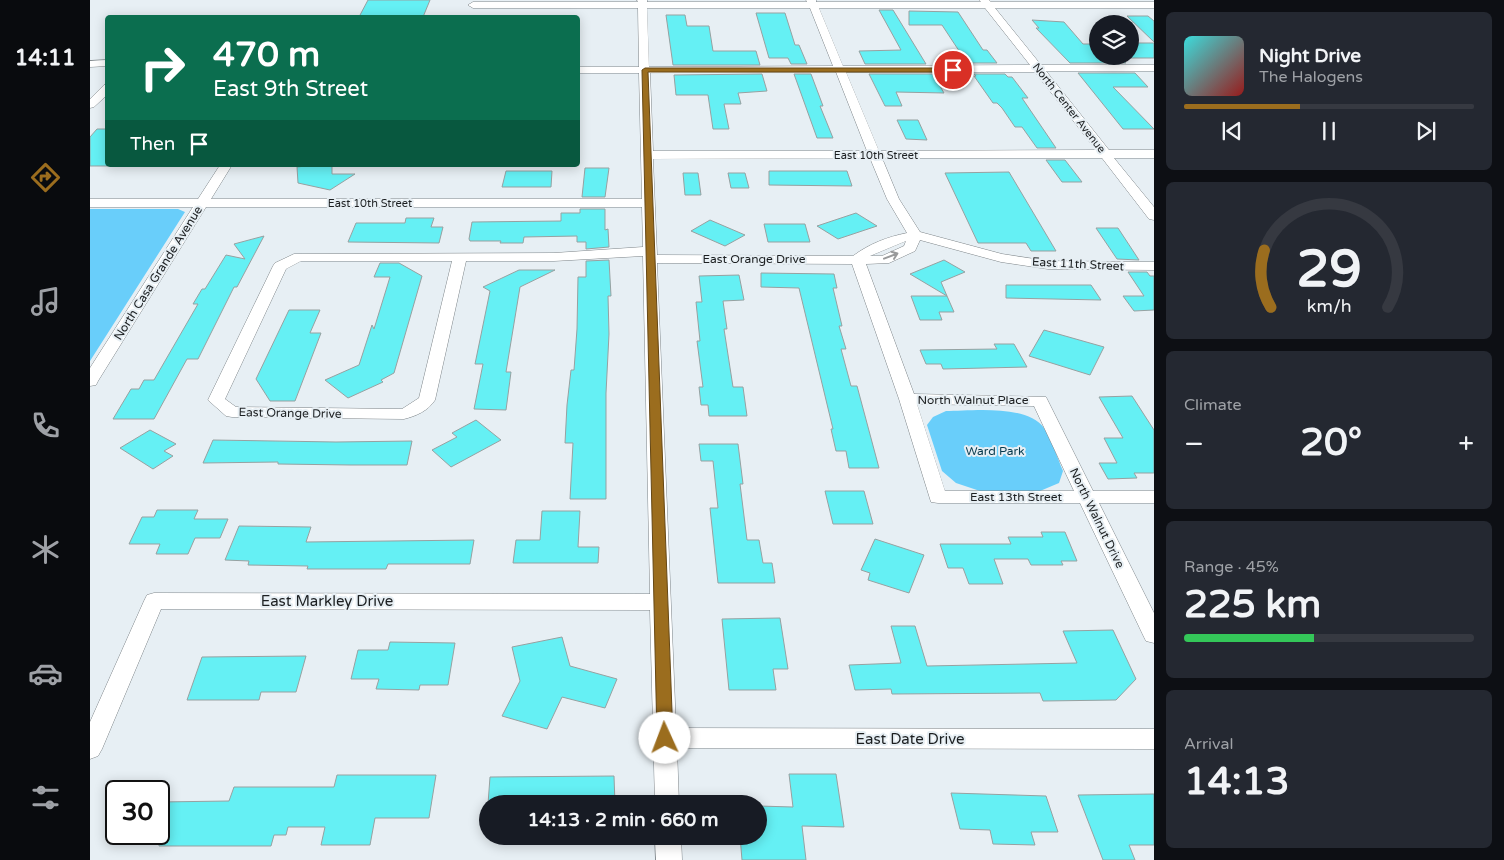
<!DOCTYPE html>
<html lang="en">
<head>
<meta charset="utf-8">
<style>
  :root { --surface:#171b24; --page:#242831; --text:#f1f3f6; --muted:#9ea1a6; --line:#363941; --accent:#9b6d1e }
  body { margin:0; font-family:"Varela Round",sans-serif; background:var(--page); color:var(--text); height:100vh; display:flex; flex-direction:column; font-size:19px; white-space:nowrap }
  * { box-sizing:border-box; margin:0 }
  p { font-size:16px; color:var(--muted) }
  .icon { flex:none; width:28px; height:28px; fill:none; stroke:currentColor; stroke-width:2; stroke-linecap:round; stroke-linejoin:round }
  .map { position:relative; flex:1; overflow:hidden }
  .side { display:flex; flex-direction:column; gap:12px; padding:12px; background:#0d0f14; width:350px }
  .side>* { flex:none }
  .banner { position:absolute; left:15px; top:15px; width:475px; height:152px; border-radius:5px; box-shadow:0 2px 12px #0003; background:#0b6e4f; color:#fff; overflow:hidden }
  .buttons { position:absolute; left:999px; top:15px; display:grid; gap:10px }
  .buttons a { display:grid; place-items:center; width:50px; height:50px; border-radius:50%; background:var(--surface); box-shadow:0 2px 12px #0003; font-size:25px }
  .speed { position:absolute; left:15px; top:780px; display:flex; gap:10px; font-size:25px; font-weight:700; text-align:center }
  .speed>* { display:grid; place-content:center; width:65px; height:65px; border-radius:50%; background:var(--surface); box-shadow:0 2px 12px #0003; line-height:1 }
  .speed .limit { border:2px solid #111; border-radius:8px; background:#fff; color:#111 }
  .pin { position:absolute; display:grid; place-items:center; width:42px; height:42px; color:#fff; margin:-21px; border:2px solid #fff; border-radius:50%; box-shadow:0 1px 5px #0007 }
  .me { position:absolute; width:55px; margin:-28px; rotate:358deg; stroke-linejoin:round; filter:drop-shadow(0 0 4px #0008) }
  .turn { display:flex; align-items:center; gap:18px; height:105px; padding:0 25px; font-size:22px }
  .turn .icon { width:65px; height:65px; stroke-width:2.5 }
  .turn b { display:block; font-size:35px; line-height:42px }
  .then { display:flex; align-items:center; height:48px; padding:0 25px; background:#0003; gap:10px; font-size:19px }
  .big { font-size:38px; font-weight:800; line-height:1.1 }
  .side .widget { flex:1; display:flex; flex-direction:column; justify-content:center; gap:8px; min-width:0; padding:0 18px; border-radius:8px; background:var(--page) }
  .side .dial { align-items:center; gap:0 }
  .dial svg { height:130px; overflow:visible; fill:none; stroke:var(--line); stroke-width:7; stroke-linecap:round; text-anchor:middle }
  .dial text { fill:var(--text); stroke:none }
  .song { display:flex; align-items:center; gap:15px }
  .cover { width:60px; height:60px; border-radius:8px; background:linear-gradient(135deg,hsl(180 70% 55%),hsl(0 70% 35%)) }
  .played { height:5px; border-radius:2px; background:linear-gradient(90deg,var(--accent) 40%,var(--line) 40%) }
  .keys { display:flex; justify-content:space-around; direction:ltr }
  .heat { display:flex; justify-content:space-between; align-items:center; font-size:28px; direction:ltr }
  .charge { height:8px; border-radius:4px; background:linear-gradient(90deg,#34c759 45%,var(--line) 0) }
  .trip { position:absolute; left:389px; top:795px; width:288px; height:50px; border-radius:25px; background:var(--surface); box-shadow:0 2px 12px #0003; font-weight:800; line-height:50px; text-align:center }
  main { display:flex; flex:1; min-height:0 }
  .tabs { display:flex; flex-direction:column; width:90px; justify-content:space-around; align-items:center; background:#090b0e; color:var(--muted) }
  .tabs .icon { width:35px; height:35px }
  .tabs .current { color:var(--accent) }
  .tabs b { font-size:22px; color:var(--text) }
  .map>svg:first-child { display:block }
  .green { fill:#69cefa }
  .building { fill:#65f0f4; stroke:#97a1a1 }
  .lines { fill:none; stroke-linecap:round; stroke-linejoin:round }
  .minor-casing { stroke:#7e8589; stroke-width:1 }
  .minor { fill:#fff; fill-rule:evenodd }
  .oneway { stroke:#999a9b }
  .route { fill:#9b6d1e; stroke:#654714 }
  .labels { text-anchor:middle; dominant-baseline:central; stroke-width:4; stroke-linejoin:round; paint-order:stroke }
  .far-street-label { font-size:11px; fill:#1c1f21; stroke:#e7eff4 }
  .street-label { font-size:12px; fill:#1c1f21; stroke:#e7eff4 }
  .park-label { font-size:12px; fill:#073a4d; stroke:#e7eff4 }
  .near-street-label { font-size:15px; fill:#1c1f21; stroke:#e7eff4 }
</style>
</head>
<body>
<main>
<nav class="tabs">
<b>14:11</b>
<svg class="icon current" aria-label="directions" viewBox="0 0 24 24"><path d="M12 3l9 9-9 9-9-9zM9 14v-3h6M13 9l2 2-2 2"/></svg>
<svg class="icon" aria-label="music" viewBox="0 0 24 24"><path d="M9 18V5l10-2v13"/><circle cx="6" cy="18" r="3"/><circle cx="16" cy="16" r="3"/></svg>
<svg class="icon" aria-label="phone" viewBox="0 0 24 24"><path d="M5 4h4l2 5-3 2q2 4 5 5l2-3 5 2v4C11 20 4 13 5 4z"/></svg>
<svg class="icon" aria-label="climate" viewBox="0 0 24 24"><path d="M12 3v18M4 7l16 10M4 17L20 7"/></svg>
<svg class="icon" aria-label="car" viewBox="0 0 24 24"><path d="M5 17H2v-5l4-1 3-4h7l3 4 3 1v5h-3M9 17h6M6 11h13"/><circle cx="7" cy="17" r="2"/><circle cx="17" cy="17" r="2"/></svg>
<svg class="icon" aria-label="filters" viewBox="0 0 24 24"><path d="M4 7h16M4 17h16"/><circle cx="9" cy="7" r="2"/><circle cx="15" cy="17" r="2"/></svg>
</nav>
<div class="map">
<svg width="1064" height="860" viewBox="0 0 1064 860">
  <rect width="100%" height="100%" fill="#e7eff4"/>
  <path class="green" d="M 0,209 L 88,209 L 95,212 L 0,361 Z
    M 856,411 C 881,411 937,404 954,428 C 962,440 967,457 973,471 L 969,483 L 950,491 L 890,491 L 866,483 L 852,471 L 837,425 L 843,417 Z"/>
  <path class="building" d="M 278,0 L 340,0 L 333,17 L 269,17 Z
    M 789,10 L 803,10 L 836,64 L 775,64 L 769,51 L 811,50 Z
    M 819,11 L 868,12 L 893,50 L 897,50 L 907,63 L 877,63 L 852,25 L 819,25 Z
    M 666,13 L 695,13 L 705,45 L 709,45 L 717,64 L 701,64 L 698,58 L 679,58 Z
    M 576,15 L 595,15 L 597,26 L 619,26 L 623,51 L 666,51 L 670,65 L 583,65 Z
    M 1037,16 L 1058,16 L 1064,21 L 1064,42 Z
    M 942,20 L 974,22 L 993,44 L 1008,44 L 1008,56 L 1030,56 L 1036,63 L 980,63 L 946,28 L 949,28 Z
    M 1040,43 L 1064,43 L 1064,58 L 1040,58 Z
    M 988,73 L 1045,73 L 1058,87 L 1023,87 L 1064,129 L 1033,129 Z
    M 672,74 L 677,91 L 648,93 L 651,104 L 634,104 L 639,129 L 623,129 L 618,95 L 586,95 L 584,75 Z
    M 704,74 L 721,74 L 733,106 L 730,106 L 743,138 L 727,138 Z
    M 779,74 L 843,74 L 854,93 L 806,92 L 812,106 L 795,106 Z
    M 884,74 L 915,74 L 918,77 L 922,77 L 938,98 L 932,98 L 966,148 L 947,148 L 932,127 L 925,127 L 912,108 L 907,103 L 903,103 L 884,76 L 886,76 Z
    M 807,120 L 828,120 L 837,140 L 816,139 Z
    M 7,129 L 18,129 L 18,166 L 0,166 L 0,137 Z
    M 956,160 L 975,160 L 992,182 L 972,182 Z
    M 225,165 L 242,165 L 242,174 L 265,174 L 240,190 L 208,183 L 207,167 Z
    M 495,168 L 519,168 L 515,197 L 492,197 Z
    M 416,171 L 462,171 L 461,187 L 412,187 Z
    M 679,171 L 757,171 L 762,186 L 679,185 Z
    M 919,172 L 966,251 L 941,251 L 936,243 L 888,243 L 855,173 Z
    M 593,173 L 608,173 L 611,195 L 595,195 Z
    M 638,173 L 655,173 L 659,188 L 641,188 Z
    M 490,209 L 515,209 L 515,230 L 518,229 L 519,247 L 496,249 L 496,242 L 487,242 L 487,236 L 434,237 L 433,243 L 410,243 L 411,241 L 380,241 L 379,239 L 382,222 L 471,221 L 471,213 L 490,213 Z
    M 766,213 L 787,226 L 748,239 L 727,226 Z
    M 316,218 L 344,218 L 341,227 L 353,227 L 349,243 L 258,242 L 266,223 L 315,223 Z
    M 620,220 L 655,235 L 635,246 L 601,231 Z
    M 674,224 L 715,224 L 720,242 L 678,242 Z
    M 1006,228 L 1028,228 L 1049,260 L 1027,259 Z
    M 174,236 L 147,287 L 144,287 L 108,359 L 97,359 L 64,419 L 23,419 L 41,389 L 49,389 L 54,380 L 64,380 L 108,304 L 103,304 L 112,289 L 115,289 L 136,255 L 155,259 L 144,244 Z
    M 519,260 L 521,296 L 518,296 L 519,334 L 516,393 L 516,499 L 480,499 L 483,443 L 475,443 L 477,405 L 481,370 L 484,370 L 487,329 L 488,277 L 496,277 L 496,261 Z
    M 854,260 L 875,272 L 851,282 L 857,296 L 820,274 Z
    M 290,263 L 309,263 L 332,276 L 304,373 L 291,380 L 293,382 L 258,398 L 235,380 L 269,365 L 282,325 L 284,329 L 300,277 L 284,277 Z
    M 429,270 L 465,270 L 430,287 L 416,372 L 421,372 L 416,410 L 384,409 L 393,364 L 385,364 L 400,291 L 393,287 Z
    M 1038,272 L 1057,272 L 1060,276 L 1064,276 L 1064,310 L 1044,311 L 1033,296 L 1054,296 Z
    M 671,273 L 744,274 L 747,288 L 743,288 L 752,326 L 749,326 L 756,349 L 751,349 L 761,386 L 767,386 L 789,468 L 759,468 L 756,451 L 746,451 L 741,429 L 743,429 L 709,288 L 671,287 Z
    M 649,275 L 654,300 L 633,301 L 637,329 L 634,329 L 643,387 L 653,387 L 657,416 L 619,416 L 618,405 L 611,405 L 609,387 L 613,387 L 607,341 L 610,341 L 606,302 L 612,302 L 609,276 Z
    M 916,285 L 1001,285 L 1011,300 L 916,298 Z
    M 821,296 L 857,296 L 864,312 L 849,312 L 852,320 L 830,320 Z
    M 199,310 L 230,310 L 220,333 L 231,333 L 205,401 L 180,401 L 166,379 Z
    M 954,330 L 1014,347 L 1000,375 L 939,356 Z
    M 904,344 L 924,344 L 937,367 L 853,369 L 851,364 L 836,364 L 830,350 L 907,349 Z
    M 1042,396 L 1064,430 L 1064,473 L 1044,473 L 1047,478 L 1018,479 L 1009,463 L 1027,463 L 1014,438 L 1033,438 L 1009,397 Z
    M 386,420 L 411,440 L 361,467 L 342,450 L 367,437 L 362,433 Z
    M 60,430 L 86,444 L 74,451 L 83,456 L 63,469 L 30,448 Z
    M 123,440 L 246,442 L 322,441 L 317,465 L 261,465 L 188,464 L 188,462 L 113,463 Z
    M 609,444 L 648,444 L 653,484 L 650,484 L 657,540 L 669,540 L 673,563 L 682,563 L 685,583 L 628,583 L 620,508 L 628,508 L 623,461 L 611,461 Z
    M 735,491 L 774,491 L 783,524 L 743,524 Z
    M 67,510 L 108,510 L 104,519 L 138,519 L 130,538 L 105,538 L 98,554 L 66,554 L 70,544 L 39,544 L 52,517 L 64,517 Z
    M 452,511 L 490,511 L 488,547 L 509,547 L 508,563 L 423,563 L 426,540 L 450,540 Z
    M 149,526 L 221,527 L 216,542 L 384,540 L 380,564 L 298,564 L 296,569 L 217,569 L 218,566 L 158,565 L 159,561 L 135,560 Z
    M 951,532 L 975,532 L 987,561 L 971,561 L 973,565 L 941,565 L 938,559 L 904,559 L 913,584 L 879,584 L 873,568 L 858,568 L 850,544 L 921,544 L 918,537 L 953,537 Z
    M 785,539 L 834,555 L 819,593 L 778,580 L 780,573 L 771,570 Z
    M 690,618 L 698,669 L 683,669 L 686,690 L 639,690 L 632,619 Z
    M 801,626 L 825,626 L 837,666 L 987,663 L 973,631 L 1023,630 L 1046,679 L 1026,700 L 953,701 L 950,693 L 802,694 L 801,689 L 765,690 L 759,665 L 811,663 Z
    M 472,637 L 480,666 L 527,679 L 515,708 L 472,697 L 457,729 L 412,716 L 430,681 L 422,647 Z
    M 300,642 L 365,643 L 358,685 L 330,685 L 329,690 L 286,689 L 289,679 L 261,679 L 268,650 L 298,650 Z
    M 216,656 L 206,692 L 171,692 L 169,700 L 97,700 L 112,657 Z
    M 699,774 L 746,774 L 754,827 L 712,826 L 716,860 L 652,860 L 650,836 L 668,836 L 668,806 L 703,807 Z
    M 247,775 L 346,775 L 339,818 L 285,818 L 280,845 L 231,845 L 235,827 L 198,827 L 196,835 L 184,835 L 181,846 L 69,846 L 69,802 L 139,801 L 144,787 L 244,787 Z
    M 524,776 L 525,804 L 398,804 L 400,777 Z
    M 861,793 L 956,796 L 968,832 L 941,832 L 945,845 L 903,844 L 900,830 L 870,829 Z
    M 1064,794 L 1064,845 L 1039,845 L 1045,860 L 1013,860 L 988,795 Z"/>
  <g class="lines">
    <defs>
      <path id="minor" d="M 547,0 L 557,0 L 557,2 L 717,2 L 716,0 L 726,0 L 726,2 L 891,2 L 889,0 L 899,0 L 901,2 L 1064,2 L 1064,8 L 905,8 L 951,65 L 1064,65 L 1064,71 L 956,71 L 1019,150 L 1064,150 L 1064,158 L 1024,158 L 1064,207 L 1064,220 L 1059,219 L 1012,158 L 792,158 L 809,199 L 830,232 L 912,254 L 958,261 L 1064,262 L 1064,270 L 958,269 L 911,262 L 830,240 L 825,251 L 799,263 L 776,264 L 824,394 L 956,397 L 1003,491 L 1064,491 L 1064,503 L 1009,503 L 1064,613 L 1064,643 L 1056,641 L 1053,635 L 990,503 L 848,503 L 841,502 L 809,399 L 762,264 L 567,263 L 586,728 L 1064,729 L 1064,749 L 587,748 L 589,804 L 565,804 L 560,610 L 71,609 L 12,749 L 8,756 L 0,759 L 0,722 L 54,601 L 57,595 L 64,593 L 560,594 L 553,256 L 464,261 L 376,261 L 345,400 C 338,411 326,416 314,419 L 142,417 L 136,416 L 118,400 L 183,266 L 185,263 L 204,254 L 464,253 L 553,247 L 552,207 L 116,207 L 8,381 L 6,385 L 0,386 L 0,368 L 103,207 L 0,207 L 0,199 L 108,199 L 130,165 L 142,165 L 121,199 L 552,199 L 549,73 L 488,73 L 488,67 L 549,67 L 548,8 L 383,8 L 378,5 L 383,2 L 548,2 ZM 557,8 L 720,8 L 743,66 L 559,67 ZM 729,8 L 895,8 L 940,65 L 753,66 ZM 746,72 L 777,151 L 563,151 L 560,73 ZM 756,72 L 945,72 L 1006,150 L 789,151 ZM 780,158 L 797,199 L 817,233 C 797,237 779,244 763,256 L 567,255 L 563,159 ZM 816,241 L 814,246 L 792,256 L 780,256 ZM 211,261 L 362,261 L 329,398 L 312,409 L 146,407 L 135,399 L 196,269 ZM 827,404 L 944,406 L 984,491 L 855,491 Z
        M 18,60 L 18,66 L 0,67 L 0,61 Z
        M 18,84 L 18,94 L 4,107 L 0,108 L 0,99 L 14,85 Z
        M 565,836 L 591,836 L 592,860 L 566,860 Z"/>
    </defs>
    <use href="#minor" class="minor-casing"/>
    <use href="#minor" class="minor"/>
  </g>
  <defs><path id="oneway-shaft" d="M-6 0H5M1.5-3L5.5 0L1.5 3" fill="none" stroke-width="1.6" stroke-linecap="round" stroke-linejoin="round" transform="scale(1.25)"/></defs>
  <use class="oneway" href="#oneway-shaft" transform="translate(801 256) rotate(-21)"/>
  <path class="route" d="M 555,68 L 863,68 L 867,70 L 863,72 L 558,72 L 583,738 L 581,743 L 575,745 L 570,743 L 567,738 L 552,70 Z"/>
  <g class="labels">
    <g class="far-street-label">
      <text transform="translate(979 108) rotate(52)">North Center Avenue</text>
      <text x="786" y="155">East 10th Street</text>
      <text x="280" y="203">East 10th Street</text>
    </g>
    <g class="street-label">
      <text x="664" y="259">East Orange Drive</text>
      <text transform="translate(988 264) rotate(3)">East 11th Street</text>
      <text transform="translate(68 273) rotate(-58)">North Casa Grande Avenue</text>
      <text x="883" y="400">North Walnut Place</text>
      <text transform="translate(200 413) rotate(1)">East Orange Drive</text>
      <text x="926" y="497">East 13th Street</text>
      <text transform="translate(1007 518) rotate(64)">North Walnut Drive</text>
    </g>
    <g class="park-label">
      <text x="905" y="451">Ward Park</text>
    </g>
    <g class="near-street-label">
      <text x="237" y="601">East Markley Drive</text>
      <text x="820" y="739">East Date Drive</text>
    </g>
  </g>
</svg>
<div class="buttons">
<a><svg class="icon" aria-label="layers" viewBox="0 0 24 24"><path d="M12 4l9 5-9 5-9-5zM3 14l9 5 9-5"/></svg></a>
</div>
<div class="speed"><div class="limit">30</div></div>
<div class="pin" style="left:863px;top:70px;background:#d93025"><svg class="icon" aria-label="arrive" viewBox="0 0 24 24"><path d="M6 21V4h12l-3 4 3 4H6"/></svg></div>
<svg class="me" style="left:575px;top:738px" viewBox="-20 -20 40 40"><circle r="19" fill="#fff"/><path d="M0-13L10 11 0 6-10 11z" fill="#9b6d1e"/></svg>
<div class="trip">14:13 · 2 min · 660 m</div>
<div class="banner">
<div class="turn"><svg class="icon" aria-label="right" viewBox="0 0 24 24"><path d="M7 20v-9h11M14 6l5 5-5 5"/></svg><div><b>470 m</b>East 9th Street</div></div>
<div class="then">Then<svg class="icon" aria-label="arrive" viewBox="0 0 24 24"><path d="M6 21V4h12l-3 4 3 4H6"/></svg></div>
</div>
</div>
<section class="side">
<div class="widget">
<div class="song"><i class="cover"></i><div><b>Night Drive</b><p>The Halogens</p></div></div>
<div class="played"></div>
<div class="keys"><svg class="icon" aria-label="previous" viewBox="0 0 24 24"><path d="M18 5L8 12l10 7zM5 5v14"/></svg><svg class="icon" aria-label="pause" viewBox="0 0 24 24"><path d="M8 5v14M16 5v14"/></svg><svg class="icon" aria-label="next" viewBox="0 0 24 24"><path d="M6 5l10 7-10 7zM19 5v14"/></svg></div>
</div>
<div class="widget dial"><svg viewBox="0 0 100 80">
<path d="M14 69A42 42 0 1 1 86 69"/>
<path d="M14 69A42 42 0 0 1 10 34" stroke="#9b6d1e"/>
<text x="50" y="56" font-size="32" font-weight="700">29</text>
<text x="50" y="72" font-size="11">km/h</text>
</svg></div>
<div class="widget"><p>Climate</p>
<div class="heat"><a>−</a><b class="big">20°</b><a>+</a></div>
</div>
<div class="widget"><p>Range · 45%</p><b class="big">225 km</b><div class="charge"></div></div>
<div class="widget"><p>Arrival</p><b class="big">14:13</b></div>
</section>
</main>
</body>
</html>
